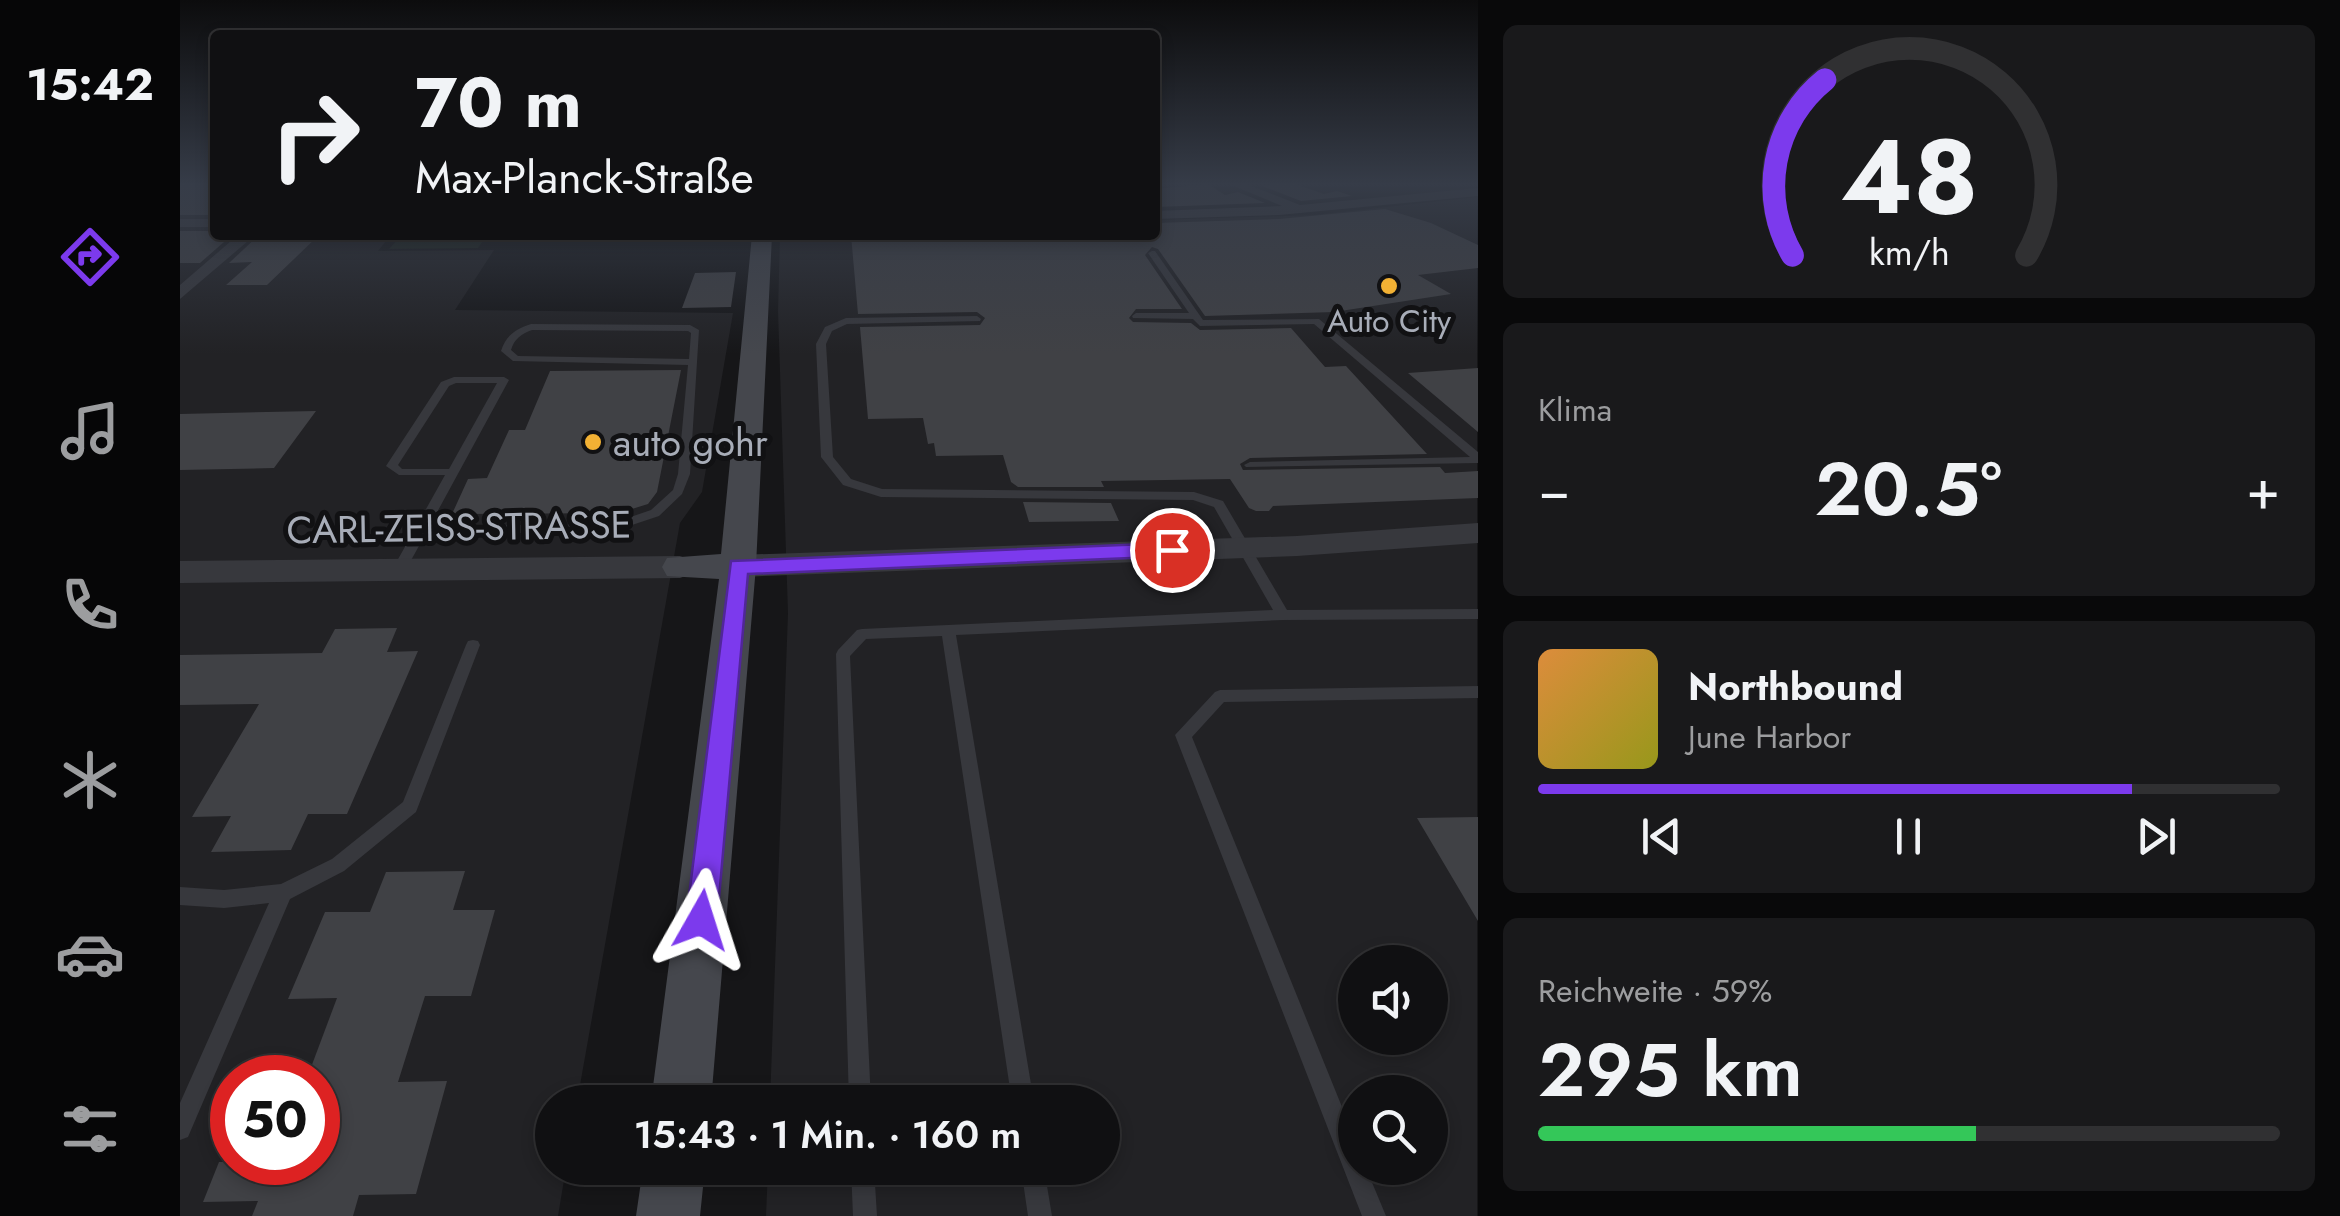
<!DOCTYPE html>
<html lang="de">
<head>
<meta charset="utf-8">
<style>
  :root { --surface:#101012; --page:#19191b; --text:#f1f3f6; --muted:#9c9d9f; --line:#303032; --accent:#7c3aed }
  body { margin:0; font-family:Jost,sans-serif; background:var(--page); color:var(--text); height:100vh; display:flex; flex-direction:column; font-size:38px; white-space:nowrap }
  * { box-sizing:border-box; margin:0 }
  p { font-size:32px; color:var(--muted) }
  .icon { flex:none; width:55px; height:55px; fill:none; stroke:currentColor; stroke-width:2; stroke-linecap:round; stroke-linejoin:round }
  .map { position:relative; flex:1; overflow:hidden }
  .details { display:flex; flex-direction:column; gap:25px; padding:25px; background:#09090a; width:862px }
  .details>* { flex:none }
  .banner { position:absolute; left:30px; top:30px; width:950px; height:210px; border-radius:10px; box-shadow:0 5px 15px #0003,0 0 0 2px var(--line); background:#101012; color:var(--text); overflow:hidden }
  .tools { position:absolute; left:1158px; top:945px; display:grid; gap:20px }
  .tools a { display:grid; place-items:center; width:110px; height:110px; border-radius:50%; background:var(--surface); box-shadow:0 5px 15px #0003,0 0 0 2px var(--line); font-size:50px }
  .speed { position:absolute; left:30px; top:1055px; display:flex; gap:20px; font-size:50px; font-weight:700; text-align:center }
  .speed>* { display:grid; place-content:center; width:130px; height:130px; border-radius:50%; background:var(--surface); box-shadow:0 5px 15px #0003,0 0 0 2px var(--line); line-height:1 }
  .speed .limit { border:15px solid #d22; background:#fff; color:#111 }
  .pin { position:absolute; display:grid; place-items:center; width:85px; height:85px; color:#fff; margin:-42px; border:5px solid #fff; border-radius:50%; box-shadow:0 2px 10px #0007 }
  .me { position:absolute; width:110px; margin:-55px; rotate:6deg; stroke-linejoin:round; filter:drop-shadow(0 0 8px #0008) }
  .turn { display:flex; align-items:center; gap:35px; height:210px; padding:0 40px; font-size:45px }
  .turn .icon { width:130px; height:130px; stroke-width:2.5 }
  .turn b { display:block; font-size:70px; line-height:85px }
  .big { font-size:75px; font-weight:600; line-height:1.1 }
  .details .tile { flex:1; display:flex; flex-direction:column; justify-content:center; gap:15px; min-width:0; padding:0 35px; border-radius:15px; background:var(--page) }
  .details .dial { align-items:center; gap:0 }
  .dial svg { height:260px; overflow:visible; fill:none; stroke:var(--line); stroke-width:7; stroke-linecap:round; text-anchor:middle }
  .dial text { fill:var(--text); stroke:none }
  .song { display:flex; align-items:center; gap:30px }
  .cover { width:120px; height:120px; border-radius:15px; background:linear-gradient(135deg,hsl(30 70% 55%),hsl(60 70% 35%)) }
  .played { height:10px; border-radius:5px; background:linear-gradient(90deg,var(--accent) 80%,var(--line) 80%) }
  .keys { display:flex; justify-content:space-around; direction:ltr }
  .heat { display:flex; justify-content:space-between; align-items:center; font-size:55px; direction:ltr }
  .charge { height:15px; border-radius:8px; background:linear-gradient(90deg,#34c759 59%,var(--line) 0) }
  .trip { position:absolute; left:355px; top:1085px; width:585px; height:100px; border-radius:50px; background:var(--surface); box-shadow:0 5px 15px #0003,0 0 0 2px var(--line); font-weight:600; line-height:100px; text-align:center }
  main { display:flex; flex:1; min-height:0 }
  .dock { display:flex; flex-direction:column; width:180px; justify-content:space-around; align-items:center; background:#060607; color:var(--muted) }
  .dock .icon { width:70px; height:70px }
  .dock .current { color:var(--accent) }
  .dock b { font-size:45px; color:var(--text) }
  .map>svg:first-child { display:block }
  .built { fill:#222225; fill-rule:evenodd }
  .green { fill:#1e261f }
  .building { fill:#404145 }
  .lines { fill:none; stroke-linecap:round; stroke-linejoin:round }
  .service { fill:#37383d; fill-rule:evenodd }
  .minor { fill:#37383d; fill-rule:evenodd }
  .tertiary { fill:#37383d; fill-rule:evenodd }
  .secondary { fill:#45474d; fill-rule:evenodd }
  .route { fill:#7c3aed; stroke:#51269a; stroke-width:2.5 }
  .poi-dot { fill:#f2b134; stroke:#111113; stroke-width:4 }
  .labels { text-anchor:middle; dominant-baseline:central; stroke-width:10; stroke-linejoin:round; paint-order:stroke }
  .far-poi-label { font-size:32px; fill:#a8adb8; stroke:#111113 }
  .poi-label { font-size:38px; fill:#a8adb8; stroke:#111113; text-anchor:start }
  .street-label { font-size:38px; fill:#a8adb8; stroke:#111113 }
</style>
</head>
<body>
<main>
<nav class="dock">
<b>15:42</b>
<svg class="icon current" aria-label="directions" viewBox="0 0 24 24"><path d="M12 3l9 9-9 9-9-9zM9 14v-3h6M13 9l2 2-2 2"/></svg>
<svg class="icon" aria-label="music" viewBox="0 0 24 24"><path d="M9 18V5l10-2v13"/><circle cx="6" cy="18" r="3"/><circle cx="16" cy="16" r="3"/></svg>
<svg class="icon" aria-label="phone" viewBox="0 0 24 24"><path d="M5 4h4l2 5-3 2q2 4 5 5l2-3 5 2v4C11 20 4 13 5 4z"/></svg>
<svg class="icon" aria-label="climate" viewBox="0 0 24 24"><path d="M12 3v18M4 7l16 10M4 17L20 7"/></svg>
<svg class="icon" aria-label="car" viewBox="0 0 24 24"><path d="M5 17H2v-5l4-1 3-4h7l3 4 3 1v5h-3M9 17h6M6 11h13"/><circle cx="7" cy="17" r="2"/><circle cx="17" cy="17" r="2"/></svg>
<svg class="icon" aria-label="filters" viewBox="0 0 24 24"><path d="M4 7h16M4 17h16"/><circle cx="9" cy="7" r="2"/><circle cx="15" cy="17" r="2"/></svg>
</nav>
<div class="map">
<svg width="1298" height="1216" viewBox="0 0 1298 1216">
  <rect width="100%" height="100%" fill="#161618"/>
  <path class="built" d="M 0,184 L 35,184 L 35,235 L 211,235 L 198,251 L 314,250 L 275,310 L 553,313 L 522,492 L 500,523 L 397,1102 L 372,1102 L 372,1168 L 386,1168 L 378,1216 L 0,1216 ZM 52,1078 L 138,1078 L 138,1162 L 52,1162 Z
    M 1297,197 L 1297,1216 L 586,1216 L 588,1168 L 922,1168 L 922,1102 L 590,1102 L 608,613 L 598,311 L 600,235 L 975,235 L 975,220 L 1134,215 ZM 1175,962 L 1250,962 L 1250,1038 L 1175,1038 ZM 1175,1092 L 1250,1092 L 1250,1168 L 1175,1168 Z"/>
  <path class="green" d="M 222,235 L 307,235 L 298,248 L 209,249 Z"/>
  <path class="building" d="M 0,184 L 35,184 L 35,215 L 0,215 Z
    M 1028,184 L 1045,195 L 1058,192 L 1085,203 L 975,207 L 975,189 Z
    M 1093,184 L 1115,184 L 1144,194 L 1157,191 L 1172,196 L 1121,201 L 1082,186 Z
    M 1205,209 L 1251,223 L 1298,245 L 1298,268 L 1238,275 L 1271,294 L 1154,312 L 1025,316 L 978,249 L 972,247 L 965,255 L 1002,309 L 956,309 L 949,318 L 953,322 L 1011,323 L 1020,330 L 1111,328 L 1145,367 L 1166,366 L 1247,454 L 1070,458 L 1060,464 L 1063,470 L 1260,467 L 1265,473 L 1298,471 L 1298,498 L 1093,506 L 1089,511 L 1076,511 L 1069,508 L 1050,479 L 921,481 L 924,487 L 838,487 L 831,482 L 823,455 L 756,456 L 754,443 L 748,444 L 743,418 L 688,419 L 680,327 L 800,325 L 805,318 L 797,312 L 678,314 L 671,235 L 975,235 L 975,223 L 1099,219 Z
    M 0,231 L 35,231 L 30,235 L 52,235 L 20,263 L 0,263 Z
    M 79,235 L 139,235 L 87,285 L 46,285 L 72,262 L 49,263 Z
    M 556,272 L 551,307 L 502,308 L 515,273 Z
    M 1298,368 L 1298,432 L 1228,373 Z
    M 501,370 L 477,492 L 468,504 L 439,513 L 272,514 L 288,479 L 307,478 L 329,430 L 345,430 L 370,371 Z
    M 136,411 L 94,468 L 0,470 L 0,414 Z
    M 843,502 L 931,503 L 939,521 L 849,522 Z
    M 217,628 L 207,652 L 238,651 L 167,814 L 128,814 L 111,850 L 31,852 L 51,816 L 12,817 L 79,704 L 0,705 L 0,655 L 142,653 L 155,629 Z
    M 1298,817 L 1298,921 L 1237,818 Z
    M 285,871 L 273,910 L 315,910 L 291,996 L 245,996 L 218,1082 L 267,1081 L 236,1194 L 179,1195 L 173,1216 L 72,1216 L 78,1201 L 23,1202 L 39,1162 L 138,1162 L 138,1078 L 127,1078 L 157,998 L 108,999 L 145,912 L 190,912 L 206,872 Z"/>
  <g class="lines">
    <path class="service" d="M 972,251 L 975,251 L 1023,320 L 1139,319 L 1298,452 L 1298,463 L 1066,467 L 1064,465 L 1070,462 L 1290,457 L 1134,324 L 1020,326 L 1013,319 L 953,318 L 952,316 L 956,313 L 1009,313 L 968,253 Z
      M 797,316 L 801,319 L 800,321 L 667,324 L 652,331 L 646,344 L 653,457 L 671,479 L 702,489 L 1014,492 L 1043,501 L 1107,610 L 1298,609 L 1298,619 L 1103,620 L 776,635 L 854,1102 L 832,1102 L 762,636 L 686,639 L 670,656 L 691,1102 L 669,1102 L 656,654 L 658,650 L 677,630 L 682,629 L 1093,610 L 1034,507 L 1013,500 L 701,497 L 663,485 L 641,457 L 636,344 L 645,327 L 666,318 Z
      M 351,324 L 510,325 L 519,330 L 510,474 L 502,494 L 479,516 L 434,531 L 245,535 L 224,573 L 214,573 L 212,570 L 265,475 L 219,475 L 206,466 L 261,382 L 274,377 L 324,377 L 329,380 L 249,527 L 433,523 L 471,510 L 493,490 L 498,474 L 508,365 L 333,361 L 321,351 C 326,335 336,329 351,324 ZM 352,330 L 508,331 L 511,333 L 509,359 L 338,356 L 331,350 C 334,339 341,334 352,330 ZM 276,383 L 317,383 L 269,469 L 222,469 L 218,465 L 269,386 Z
      M 293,640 L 298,641 L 300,645 L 236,812 L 164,871 L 110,899 L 8,1137 L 0,1140 L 0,1103 L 89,903 L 44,908 L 0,905 L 0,887 L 44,890 L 101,884 L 152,859 L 223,802 L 286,645 L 288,641 Z
      M 1298,686 L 1298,698 L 1044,702 L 1012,737 L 1175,1139 L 1175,1168 L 1186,1168 L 1206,1216 L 1182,1216 L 995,735 L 1035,692 L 1040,690 Z
      M 671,1168 L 694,1168 L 697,1216 L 673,1216 Z
      M 841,1168 L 864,1168 L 872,1216 L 848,1216 Z"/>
    <path class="minor" d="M 1049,184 L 1066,184 L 1120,205 L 1298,188 L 1298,196 L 1099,215 L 975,219 L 975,211 L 1102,206 Z
      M 0,219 L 35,219 L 35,227 L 0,227 Z
      M 58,235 L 75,235 L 0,299 L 0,285 Z"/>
    <path class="tertiary" d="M 1298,523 L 1298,543 L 1117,556 L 558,577 L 547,573 L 543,566 L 547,559 L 558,555 L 1117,536 Z
      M 500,556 L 511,560 L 515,567 L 511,574 L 500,578 L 0,583 L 0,561 Z"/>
    <path class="secondary" d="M 572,235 L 592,235 L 576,566 L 531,1102 L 471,1102 L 539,579 L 487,576 L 482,567 L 487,558 L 541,554 Z
      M 463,1168 L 525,1168 L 520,1216 L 456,1216 Z"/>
  </g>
  <linearGradient id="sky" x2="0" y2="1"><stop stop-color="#0c0c0d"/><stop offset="0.52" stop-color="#363c48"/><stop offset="1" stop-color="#363c48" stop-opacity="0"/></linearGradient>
  <rect width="1298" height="354" fill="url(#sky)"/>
  <path class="route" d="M 992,543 L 1002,550 L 999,556 L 568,574 L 537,920 L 532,930 L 521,935 L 510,930 L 506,920 L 551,561 Z"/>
  <g class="poi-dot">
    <circle cx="1209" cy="286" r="10"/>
    <circle cx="413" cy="442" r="10"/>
  </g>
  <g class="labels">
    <g class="far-poi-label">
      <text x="1209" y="321">Auto City</text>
    </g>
    <g class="poi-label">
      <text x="433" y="442">auto gohr</text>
    </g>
    <g class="street-label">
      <text transform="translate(279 527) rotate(-1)">CARL-ZEISS-STRASSE</text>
    </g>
  </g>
</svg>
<div class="tools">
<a><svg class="icon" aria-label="sound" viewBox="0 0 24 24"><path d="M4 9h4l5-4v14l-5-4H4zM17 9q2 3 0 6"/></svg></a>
<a><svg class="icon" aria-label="search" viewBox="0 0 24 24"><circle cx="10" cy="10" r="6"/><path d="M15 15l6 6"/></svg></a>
</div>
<div class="speed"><div class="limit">50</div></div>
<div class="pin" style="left:992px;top:550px;background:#d93025"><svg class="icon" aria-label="arrive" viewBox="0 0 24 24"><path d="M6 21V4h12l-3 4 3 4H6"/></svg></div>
<svg class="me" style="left:521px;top:920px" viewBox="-20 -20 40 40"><path d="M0-17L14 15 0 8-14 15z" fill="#7c3aed" stroke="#fff" stroke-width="4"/></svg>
<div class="trip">15:43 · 1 Min. · 160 m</div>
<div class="banner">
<div class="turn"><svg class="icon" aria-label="right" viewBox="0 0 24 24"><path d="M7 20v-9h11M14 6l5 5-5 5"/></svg><div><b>70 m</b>Max-Planck-Straße</div></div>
</div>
</div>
<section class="details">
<div class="tile dial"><svg viewBox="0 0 100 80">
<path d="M14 69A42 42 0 1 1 86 69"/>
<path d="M14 69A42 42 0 0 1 24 15" stroke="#7c3aed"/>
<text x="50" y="56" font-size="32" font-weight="700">48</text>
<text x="50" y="72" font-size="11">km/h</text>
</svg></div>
<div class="tile"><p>Klima</p>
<div class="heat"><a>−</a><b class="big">20.5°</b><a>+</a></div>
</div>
<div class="tile">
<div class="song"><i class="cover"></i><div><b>Northbound</b><p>June Harbor</p></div></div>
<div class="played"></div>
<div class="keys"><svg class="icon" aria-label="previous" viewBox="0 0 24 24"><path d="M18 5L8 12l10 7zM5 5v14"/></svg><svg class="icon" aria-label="pause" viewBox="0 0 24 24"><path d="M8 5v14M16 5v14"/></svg><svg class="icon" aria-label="next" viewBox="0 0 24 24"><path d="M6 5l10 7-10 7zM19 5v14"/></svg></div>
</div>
<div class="tile"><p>Reichweite · 59%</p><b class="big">295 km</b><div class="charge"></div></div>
</section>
</main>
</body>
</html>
